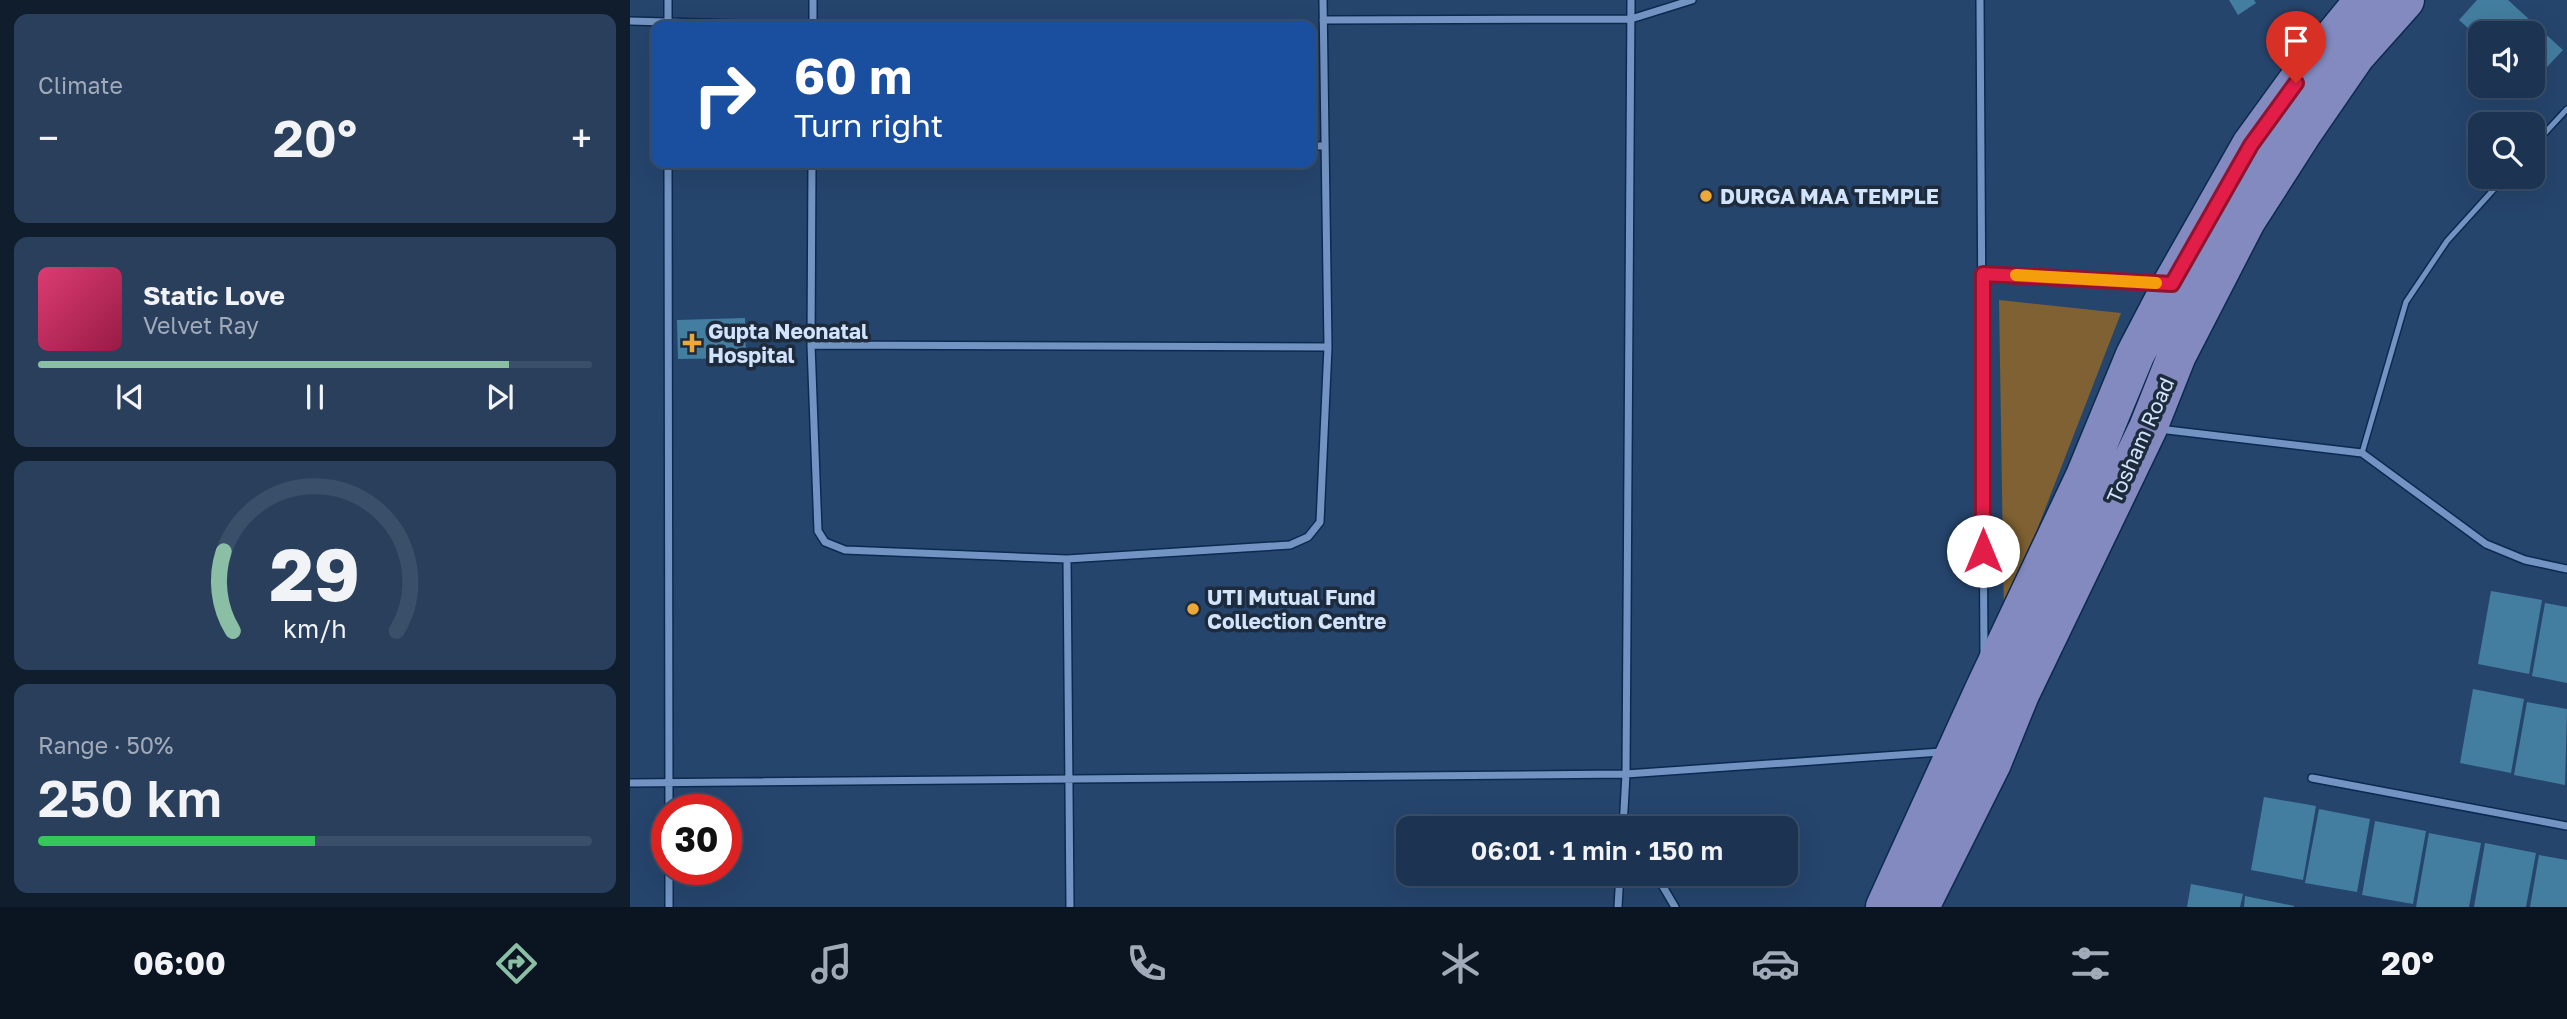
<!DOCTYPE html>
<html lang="en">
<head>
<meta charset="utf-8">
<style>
  :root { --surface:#1c3452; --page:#293f5c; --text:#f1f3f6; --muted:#a0aab8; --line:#3a4f69; --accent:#8abfa5 }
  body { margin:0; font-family:"Golos Text",sans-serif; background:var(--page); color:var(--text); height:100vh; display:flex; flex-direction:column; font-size:26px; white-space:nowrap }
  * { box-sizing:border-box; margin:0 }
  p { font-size:23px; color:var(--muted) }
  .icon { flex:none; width:38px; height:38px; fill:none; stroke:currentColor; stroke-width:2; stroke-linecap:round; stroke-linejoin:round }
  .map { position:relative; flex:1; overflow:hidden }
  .panel { display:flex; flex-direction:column; gap:14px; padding:14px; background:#0f1d2d; width:630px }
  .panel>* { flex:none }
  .top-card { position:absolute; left:21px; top:21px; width:665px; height:147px; border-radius:14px; box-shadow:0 7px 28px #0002,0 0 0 2px var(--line); background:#1a4fa0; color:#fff; overflow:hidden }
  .controls { position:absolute; left:1838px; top:21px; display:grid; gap:14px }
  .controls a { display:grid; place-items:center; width:77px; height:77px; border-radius:14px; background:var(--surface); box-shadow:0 7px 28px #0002,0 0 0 2px var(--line); font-size:35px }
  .speed { position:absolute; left:21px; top:794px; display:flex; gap:14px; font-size:35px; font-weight:700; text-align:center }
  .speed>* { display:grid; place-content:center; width:91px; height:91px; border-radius:50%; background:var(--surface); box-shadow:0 7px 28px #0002,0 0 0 2px var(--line); line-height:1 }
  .speed .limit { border:10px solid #d22; background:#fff; color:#111 }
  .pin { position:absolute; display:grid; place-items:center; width:60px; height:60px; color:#fff; margin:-72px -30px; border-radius:50% 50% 50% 0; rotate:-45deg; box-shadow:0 0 7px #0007 }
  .pin .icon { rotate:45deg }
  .me { position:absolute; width:77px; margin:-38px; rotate:0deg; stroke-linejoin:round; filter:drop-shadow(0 0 5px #0008) }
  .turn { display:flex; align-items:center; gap:24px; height:147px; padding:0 28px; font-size:32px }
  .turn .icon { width:91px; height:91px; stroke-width:2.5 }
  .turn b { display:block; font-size:49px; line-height:60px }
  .big { font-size:52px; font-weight:600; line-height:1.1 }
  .panel .card { flex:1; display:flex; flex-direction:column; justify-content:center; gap:10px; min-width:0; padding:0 24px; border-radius:14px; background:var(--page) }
  .panel .dial { align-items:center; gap:0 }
  .dial svg { height:182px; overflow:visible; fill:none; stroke:var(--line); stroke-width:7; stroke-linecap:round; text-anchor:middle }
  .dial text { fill:var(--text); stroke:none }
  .song { display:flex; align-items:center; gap:21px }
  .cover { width:84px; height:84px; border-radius:10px; background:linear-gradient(135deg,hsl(340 70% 55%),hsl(340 70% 35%)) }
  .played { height:7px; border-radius:4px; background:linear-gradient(90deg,var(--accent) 85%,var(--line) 85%) }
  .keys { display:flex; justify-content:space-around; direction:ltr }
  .heat { display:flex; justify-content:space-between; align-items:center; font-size:38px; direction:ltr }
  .charge { height:10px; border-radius:5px; background:linear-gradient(90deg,#34c759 50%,var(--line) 0) }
  .trip { position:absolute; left:766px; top:816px; width:402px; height:70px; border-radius:14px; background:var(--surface); box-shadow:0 7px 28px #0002,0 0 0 2px var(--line); font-weight:600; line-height:70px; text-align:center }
  .dock { display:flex; height:112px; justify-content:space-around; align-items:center; background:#0b1521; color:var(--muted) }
  .dock .icon { width:49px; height:49px }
  .dock .current { color:var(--accent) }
  .dock b { font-size:32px; color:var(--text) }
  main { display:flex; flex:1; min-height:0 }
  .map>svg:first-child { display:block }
  .green { fill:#7f6133 }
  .building { fill:#437ea0 }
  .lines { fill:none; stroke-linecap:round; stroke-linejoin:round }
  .service-casing { stroke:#0c2a50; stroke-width:8 }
  .minor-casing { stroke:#0c2a50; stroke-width:10 }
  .secondary-casing { stroke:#0c2a50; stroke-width:41 }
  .service { stroke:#7394c2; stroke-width:5 }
  .minor { stroke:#7394c2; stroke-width:7 }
  .secondary { stroke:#828ac0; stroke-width:38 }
  .route-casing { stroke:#92132f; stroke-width:18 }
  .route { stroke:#e11d48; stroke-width:12 }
  .slow { stroke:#f59e0b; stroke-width:12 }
  .poi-dot { fill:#eca93a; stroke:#1d2b3d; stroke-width:2.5 }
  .labels { text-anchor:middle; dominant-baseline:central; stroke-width:7; stroke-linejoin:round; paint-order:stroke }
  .poi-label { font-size:21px; font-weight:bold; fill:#d2e4fc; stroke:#1d2b3d; text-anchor:start }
  .street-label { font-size:21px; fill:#d2e4fc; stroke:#1d2b3d }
</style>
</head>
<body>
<main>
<section class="panel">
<div class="card"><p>Climate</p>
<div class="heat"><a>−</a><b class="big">20°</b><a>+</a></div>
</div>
<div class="card">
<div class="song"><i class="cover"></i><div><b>Static Love</b><p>Velvet Ray</p></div></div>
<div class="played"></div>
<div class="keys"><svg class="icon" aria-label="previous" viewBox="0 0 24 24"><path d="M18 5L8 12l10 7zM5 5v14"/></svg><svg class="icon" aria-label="pause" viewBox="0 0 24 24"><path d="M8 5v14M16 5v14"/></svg><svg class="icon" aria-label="next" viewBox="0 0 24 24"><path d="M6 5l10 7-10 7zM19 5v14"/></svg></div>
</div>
<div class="card dial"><svg viewBox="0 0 100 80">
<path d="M14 69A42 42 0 1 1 86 69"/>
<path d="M14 69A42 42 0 0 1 10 34" stroke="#8abfa5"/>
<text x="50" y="56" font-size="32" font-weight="700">29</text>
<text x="50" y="72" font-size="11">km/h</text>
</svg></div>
<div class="card"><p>Range · 50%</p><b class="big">250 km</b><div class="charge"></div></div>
</section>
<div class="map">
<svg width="1937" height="907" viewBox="0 0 1937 907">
  <rect width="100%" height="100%" fill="#26456d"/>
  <path class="green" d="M 1369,300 L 1491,313 L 1374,615 Z"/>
  <path class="building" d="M 1599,0 L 1624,0 L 1626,3 L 1608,15 Z
    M 1847,0 L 1878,0 L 1933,50 L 1902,83 L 1902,33 L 1850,33 L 1850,39 L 1829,20 Z
    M 115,318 L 116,358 L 48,359 L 47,320 Z
    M 1861,591 L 1912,600 L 1899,674 L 1848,664 Z
    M 1915,603 L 1937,607 L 1937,683 L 1902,676 Z
    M 1843,689 L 1894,699 L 1881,773 L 1830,763 Z
    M 1897,702 L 1937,709 L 1935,785 L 1884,775 Z
    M 1634,797 L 1686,806 L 1673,880 L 1621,870 Z
    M 1689,809 L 1740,819 L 1727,892 L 1675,883 Z
    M 1745,821 L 1796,831 L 1783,904 L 1732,895 Z
    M 1799,833 L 1851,843 L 1839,907 L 1786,907 Z
    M 1855,843 L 1906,853 L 1896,907 L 1844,907 Z
    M 1909,855 L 1937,860 L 1937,907 L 1900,907 Z
    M 1561,884 L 1613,894 L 1610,907 L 1557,907 Z
    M 1615,896 L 1664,906 L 1664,907 L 1614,907 Z"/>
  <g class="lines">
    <defs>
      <path id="service" d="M 1902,147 L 1937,109
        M 1732,453 L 1776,302 L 1817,241 L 1875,177"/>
      <path id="minor" d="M 38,0 L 38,26
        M 1350,0 L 1354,654
        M 693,20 L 1001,19 L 1062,0
        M 0,21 L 182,26
        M 183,26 L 183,0
        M 681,146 L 695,146
        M 38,163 L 39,810
        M 182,163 L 181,345 L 188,531 L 195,542 L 215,550 L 437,559 L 660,545 L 678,537 L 690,522 L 698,347 L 693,0
        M 1353,274 L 1530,284
        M 181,345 L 698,347
        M 1529,429 L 1732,453 L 1856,544 L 1895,560 L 1937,569
        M 437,559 L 440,907
        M 1682,778 L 1937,826
        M 0,783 L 996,774 L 1311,752
        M 993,828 L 996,774 L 1001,0
        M 39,870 L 39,907
        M 1025,873 L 1045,907
        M 988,907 L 990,873"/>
      <path id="secondary" d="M 1255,907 L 1354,690 L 1455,476 L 1505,355 L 1542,284 L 1621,145 L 1666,83 L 1734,0
        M 1290,907 L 1362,763 L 1390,694 L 1518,428 L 1547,355 L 1616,221 L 1673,132 L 1726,55 L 1775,0"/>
    </defs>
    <use href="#service" class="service-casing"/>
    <use href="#minor" class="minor-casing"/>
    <use href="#secondary" class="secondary-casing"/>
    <use href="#service" class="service"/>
    <use href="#minor" class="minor"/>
    <use href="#secondary" class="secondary"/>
  </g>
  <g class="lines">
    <defs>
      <path id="route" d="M 1353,551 L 1353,274 L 1542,284 L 1621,145 L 1666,83"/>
    </defs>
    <use href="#route" class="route-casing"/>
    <use href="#route" class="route"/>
    <path class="slow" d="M 1386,275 L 1526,283"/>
  </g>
  <g class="poi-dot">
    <circle cx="1076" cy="196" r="7"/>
    <path d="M58.5 332.5h7v7h7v7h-7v7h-7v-7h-7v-7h7z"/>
    <circle cx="563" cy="609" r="7"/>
  </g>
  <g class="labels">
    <g class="poi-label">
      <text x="1090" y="196">DURGA MAA TEMPLE</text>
      <text x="78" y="331">Gupta Neonatal<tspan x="78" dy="24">Hospital</tspan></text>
      <text x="577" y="597">UTI Mutual Fund<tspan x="577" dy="24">Collection Centre</tspan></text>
    </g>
    <g class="street-label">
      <text transform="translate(1510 440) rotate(-66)">Tosham Road</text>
    </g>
  </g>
</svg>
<div class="controls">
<a><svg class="icon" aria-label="sound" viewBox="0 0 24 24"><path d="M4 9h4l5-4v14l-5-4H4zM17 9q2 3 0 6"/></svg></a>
<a><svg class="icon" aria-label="search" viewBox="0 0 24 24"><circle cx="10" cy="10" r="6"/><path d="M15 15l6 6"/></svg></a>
</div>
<div class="speed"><div class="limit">30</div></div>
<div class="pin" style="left:1666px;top:83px;background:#d93025"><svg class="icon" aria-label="arrive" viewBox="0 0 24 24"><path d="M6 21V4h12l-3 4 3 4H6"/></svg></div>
<svg class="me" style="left:1353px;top:551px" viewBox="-20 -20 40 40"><circle r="19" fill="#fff"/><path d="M0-13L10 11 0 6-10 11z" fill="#e11d48"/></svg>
<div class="trip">06:01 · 1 min · 150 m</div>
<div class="top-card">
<div class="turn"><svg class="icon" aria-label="right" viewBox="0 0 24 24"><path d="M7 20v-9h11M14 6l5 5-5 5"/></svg><div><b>60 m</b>Turn right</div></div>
</div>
</div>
</main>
<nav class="dock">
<b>06:00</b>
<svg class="icon current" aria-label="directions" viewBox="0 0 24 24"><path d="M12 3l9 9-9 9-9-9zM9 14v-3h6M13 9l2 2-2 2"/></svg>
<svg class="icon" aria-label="music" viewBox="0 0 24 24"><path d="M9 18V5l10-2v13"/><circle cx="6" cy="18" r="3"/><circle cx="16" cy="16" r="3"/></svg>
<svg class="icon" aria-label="phone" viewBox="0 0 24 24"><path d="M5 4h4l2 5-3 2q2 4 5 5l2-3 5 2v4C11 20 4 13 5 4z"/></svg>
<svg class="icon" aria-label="climate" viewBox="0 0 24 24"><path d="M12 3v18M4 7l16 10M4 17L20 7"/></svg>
<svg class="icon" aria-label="car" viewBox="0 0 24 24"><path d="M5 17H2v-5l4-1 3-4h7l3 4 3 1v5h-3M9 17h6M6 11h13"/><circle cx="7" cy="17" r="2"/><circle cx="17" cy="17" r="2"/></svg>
<svg class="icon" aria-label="filters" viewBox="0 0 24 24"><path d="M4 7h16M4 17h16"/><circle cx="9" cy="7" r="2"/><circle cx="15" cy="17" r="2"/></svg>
<b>20°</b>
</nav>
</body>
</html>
